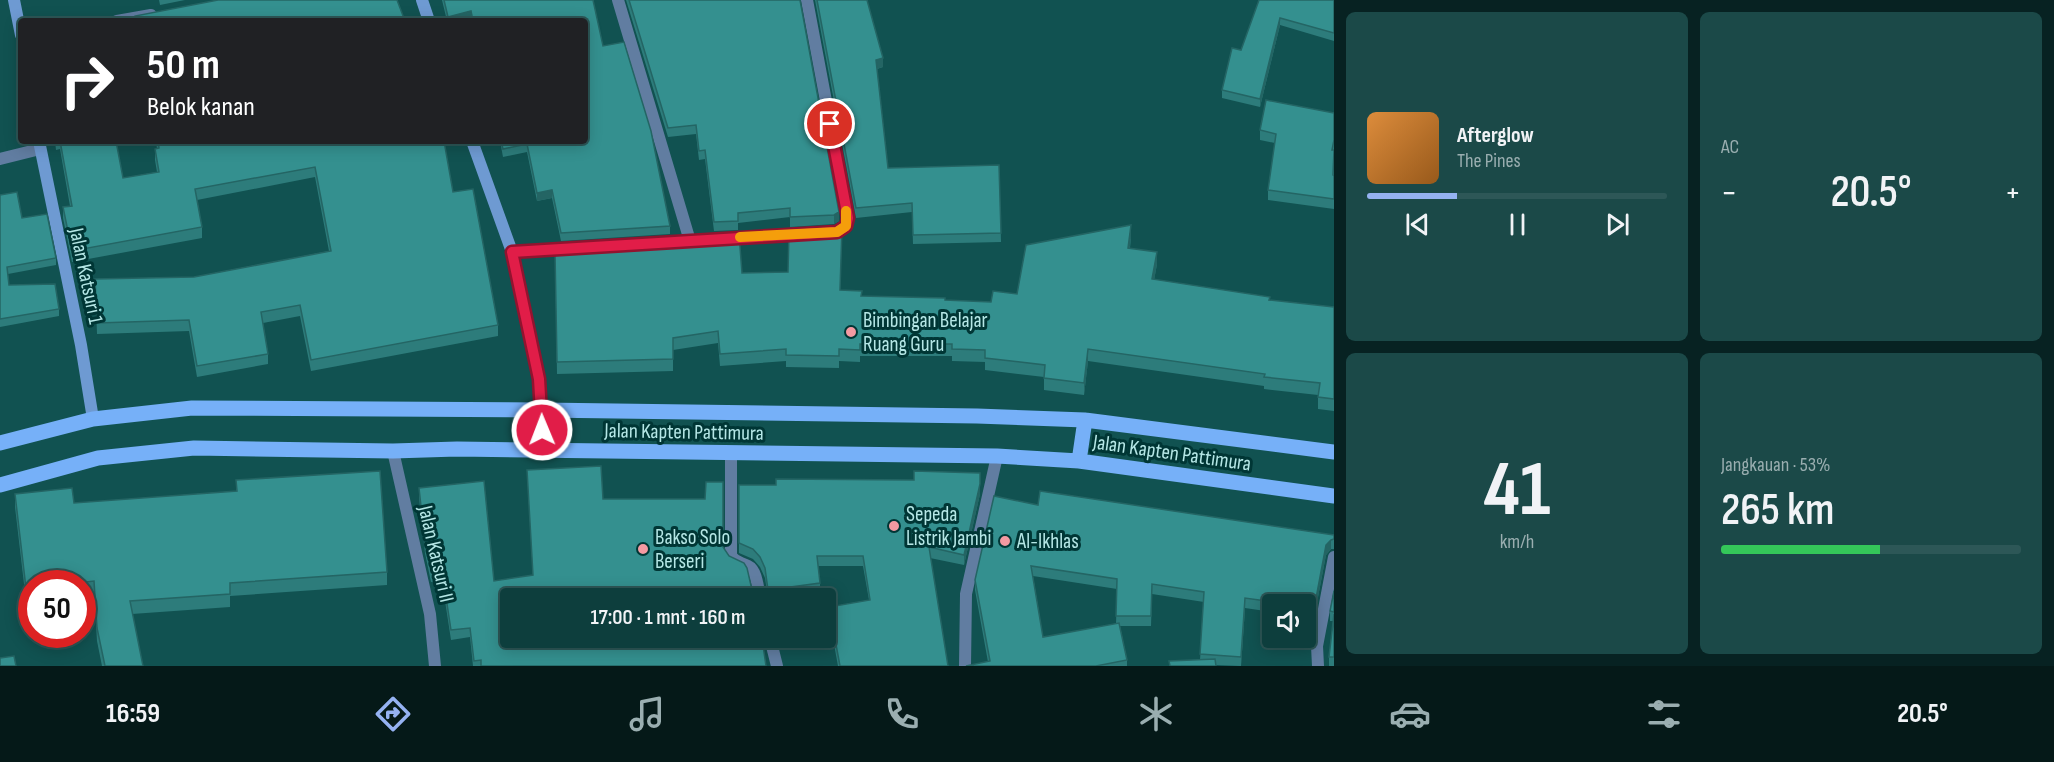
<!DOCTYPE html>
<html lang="id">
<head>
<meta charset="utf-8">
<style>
  :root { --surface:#0d3e3d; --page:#1b4948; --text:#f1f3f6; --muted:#9aaeb0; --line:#2d5757; --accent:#95b2f1 }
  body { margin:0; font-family:"Sofia Sans Condensed",sans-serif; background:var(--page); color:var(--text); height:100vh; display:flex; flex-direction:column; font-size:22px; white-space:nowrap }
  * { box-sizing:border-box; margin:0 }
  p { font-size:20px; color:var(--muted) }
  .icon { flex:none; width:33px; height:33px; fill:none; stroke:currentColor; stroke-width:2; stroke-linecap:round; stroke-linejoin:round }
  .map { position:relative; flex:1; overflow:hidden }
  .side { display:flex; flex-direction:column; gap:12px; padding:12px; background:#072222; width:720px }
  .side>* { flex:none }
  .guide { position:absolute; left:18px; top:18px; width:570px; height:126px; border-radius:6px; box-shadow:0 3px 15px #0003,0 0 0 2px var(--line); background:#202124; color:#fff; overflow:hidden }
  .buttons { position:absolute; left:1262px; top:594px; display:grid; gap:12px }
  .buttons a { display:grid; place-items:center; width:54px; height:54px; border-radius:6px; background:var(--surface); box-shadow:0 3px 15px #0003,0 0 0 2px var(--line); font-size:30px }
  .speed { position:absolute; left:18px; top:570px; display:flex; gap:12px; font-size:30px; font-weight:700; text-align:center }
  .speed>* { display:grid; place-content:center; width:78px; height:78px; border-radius:50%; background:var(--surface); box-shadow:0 3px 15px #0003,0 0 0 2px var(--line); line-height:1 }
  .speed .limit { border:9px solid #d22; background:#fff; color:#111 }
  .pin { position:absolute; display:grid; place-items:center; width:51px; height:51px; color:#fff; margin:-26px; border:3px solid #fff; border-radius:50%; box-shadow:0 2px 6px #0007 }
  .me { position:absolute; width:66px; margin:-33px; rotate:359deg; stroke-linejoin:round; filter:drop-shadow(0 0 4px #0008) }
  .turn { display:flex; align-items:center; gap:21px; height:126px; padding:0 30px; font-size:27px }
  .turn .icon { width:78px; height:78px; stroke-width:2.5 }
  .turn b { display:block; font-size:42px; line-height:51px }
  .big { font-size:45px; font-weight:600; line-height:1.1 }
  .side .tile { flex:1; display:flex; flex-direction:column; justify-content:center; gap:9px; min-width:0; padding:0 21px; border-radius:9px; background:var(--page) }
  .side .dial { align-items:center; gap:0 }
  .dial b { font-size:78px; line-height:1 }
  .song { display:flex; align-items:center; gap:18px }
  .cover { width:72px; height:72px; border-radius:9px; background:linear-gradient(135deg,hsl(30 70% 55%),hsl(30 70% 35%)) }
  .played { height:6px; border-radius:3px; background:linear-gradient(90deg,var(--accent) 30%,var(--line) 30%) }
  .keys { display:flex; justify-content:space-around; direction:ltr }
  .heat { display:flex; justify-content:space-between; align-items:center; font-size:33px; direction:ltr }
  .charge { height:9px; border-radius:4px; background:linear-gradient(90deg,#34c759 53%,var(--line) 0) }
  .side .tiles { flex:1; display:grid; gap:12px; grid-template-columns:repeat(2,1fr) }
  .trip { position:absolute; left:500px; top:588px; width:336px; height:60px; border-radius:6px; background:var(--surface); box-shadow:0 3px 15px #0003,0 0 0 2px var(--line); font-weight:600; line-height:60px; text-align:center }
  .menu { display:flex; height:96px; justify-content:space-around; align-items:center; background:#051918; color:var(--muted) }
  .menu .icon { width:42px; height:42px }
  .menu .active { color:var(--accent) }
  .menu b { font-size:27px; color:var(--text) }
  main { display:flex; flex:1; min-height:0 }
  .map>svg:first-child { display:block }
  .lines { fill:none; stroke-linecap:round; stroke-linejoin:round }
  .lane { stroke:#617da1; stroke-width:12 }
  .street { stroke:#617da1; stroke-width:12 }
  .secondary { stroke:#6e9ad2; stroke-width:12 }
  .primary { stroke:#76b0f8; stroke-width:15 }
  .wall { fill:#2d7c7b; fill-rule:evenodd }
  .shaded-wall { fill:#246564 }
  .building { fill:#34908f; stroke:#246564; stroke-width:1.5 }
  .route-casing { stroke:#92132f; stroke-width:15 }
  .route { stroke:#e11d48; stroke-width:10 }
  .slow { stroke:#f59e0b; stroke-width:10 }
  .poi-dot { fill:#f49aa2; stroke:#003635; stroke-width:2 }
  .labels { text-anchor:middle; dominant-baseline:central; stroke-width:6; stroke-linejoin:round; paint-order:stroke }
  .street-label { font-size:21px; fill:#b5e7e6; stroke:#003635 }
  .poi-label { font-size:21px; fill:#b5e7e6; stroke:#003635; text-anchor:start }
</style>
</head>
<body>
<main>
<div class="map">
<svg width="1334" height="666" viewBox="0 0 1334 666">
  <rect width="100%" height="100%" fill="#115251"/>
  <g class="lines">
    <path class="lane" d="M 0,159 L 40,149"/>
    <path class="street" d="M 618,0 L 690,241
      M 807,0 L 848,218 L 846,226 L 837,232 L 827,232
      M 117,21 L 151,15
      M 659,243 L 804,233
      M 512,252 L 579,248
      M 393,451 L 430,614 L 435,666
      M 731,453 L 731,556 C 736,563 741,562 748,566 C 757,570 758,589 760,598
      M 770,638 L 777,666
      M 965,666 L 966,594 L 997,456
      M 1318,666 L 1317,646 L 1334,557"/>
    <path class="secondary" d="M 14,0 L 21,35
      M 422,0 L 429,21
      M 39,141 L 81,345 L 93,419
      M 472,141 L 512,252 L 539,379 L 542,410 L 542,450"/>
    <path class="primary" d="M 0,443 L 93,419 L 192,408 L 542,410 L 977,416 L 1085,420 L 1334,452
      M 1079,461 L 1085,420
      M 0,485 L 98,458 L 194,448 L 393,451 L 457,449 L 997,456 L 1079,461 L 1334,496"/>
  </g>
  <path class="wall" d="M 159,0 L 185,0 L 160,5 Z
    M 442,0 L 593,0 L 603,46 L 670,226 L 670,234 L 561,241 L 552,198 L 537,201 L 527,152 L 503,157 L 500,141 L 585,141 L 585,21 L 471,21 L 471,19 L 463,21 L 447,21 Z
    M 626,0 L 800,0 L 839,221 L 834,224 L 790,227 L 790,217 L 738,223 L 738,230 L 714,231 L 705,159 L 699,160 L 696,134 L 668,137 Z
    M 815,0 L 867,0 L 883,67 L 877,69 L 888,168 L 999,165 L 1001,242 L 913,244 L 912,212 L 856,218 Z
    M 1259,0 L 1334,0 L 1334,41 L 1280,25 L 1260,107 L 1222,98 L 1222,90 L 1241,50 Z
    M 1334,113 L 1334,209 L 1268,200 L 1268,190 L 1275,143 L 1260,140 L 1260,130 Z
    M 55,141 L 116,141 L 123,178 L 157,172 L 155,160 L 155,149 L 157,149 L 156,141 L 444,141 L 453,192 L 498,325 L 498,336 L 311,371 L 300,316 L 263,323 L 268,354 L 268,364 L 197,377 L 189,331 L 97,334 L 95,279 L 194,277 L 329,251 L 315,177 L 197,200 L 202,227 L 202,238 L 72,262 L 63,218 L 63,207 L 70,206 L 60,149 L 56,150 Z
    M 0,195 L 22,218 L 56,258 L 56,265 L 8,274 L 9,285 L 59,309 L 59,316 L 0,327 Z
    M 716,236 L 742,273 L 840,290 L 861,296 L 991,302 L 1017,294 L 1131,238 L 1130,248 L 1157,264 L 1154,280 L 1270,300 L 1334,307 L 1334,411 L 1318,409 L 1318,395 L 1264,389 L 1264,386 L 1088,361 L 1084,395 L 1044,390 L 1044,377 L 985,370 L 985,362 L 952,361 L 952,356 L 860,356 L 860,362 L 839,361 L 839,368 L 786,367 L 786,361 L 720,366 L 718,343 L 673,350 L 673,371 L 557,374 L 555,252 L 564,252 L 564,245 L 675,247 L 716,241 Z
    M 527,470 L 603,499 L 723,547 L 766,666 L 473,666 L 470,637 L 451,640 L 442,581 L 431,582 L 425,553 L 419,498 L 419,488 L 494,581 L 533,575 Z
    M 980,473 L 980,494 L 964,565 L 930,558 L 948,666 L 838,666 L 829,617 L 829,607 L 869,600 L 863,566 L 818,566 L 820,583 L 820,593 L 778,598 L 768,598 L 765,578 L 760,567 L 753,559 L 739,553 L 739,485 L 776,485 L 914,480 Z
    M 236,480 L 387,572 L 387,585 L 230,596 L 230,607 L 132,614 L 143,666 L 102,666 L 97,641 L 94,593 L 82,595 L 82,584 L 32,584 L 32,600 L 26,601 L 15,507 L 15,494 L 74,503 L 236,491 Z
    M 1038,505 L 1334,535 L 1334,549 L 1331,549 L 1326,555 L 1314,618 L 1305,617 L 1305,604 L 1272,604 L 1272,612 L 1245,608 L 1241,666 L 1216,665 L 1200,660 L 1204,602 L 1152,594 L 1151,626 L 1120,626 L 1127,660 L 1127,666 L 966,666 L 988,662 L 975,590 L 975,580 ZM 1033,576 L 1117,589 L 1116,624 L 1043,637 Z
    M 1334,591 L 1334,666 L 1329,666 L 1329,657 L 1333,621 L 1330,621 L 1330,611 Z"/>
  <path class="shaded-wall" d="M 471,11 L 471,19 L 463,21 L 448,21 L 448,17 Z
    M 1280,18 L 1280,25 L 1260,107 L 1260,99 Z
    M 883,58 L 883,67 L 876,69 L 876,60 Z
    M 552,190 L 552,198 L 537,201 L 537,193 Z
    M 839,212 L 839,221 L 834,224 L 834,215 Z
    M 1131,225 L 1131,238 L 1128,260 L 1128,248 Z
    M 1157,252 L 1157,264 L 1152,292 L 1152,279 Z
    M 1088,349 L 1088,361 L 1084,395 L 1084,383 Z
    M 980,484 L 980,494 L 964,565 L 964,555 Z
    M 1331,540 L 1331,549 L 1326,555 L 1314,618 L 1314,609 L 1326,545 Z
    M 1245,598 L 1245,608 L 1241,666 L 1241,657 Z"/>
  <path class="building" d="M 218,0 L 397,0 L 405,21 L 135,21 L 135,16 Z
    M 444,0 L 593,0 L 603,46 L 624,42 L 651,131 L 670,226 L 561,233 L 552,190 L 537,193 L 527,144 L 503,149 L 501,141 L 585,141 L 585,21 L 473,21 L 471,11 L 448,17 Z
    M 629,0 L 800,0 L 839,212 L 834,215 L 790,217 L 790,208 L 738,213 L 738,221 L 714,222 L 705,150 L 699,151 L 696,125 L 668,128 Z
    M 817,0 L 867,0 L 883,58 L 876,60 L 888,168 L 999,165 L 1001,233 L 913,235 L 912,203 L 856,208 Z
    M 1259,0 L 1334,0 L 1334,33 L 1280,18 L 1260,99 L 1222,90 L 1232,48 L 1241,50 Z
    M 1266,100 L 1334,113 L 1334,140 L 1332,150 L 1334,150 L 1333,175 L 1334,176 L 1334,199 L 1268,190 L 1276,134 L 1260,130 Z
    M 60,141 L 116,141 L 123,178 L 159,172 L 155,149 L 159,148 L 158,141 L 444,141 L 453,192 L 473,189 L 498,325 L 311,360 L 300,305 L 261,312 L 268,354 L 197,366 L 189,320 L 97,323 L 95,279 L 194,277 L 331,251 L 315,167 L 195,189 L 202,227 L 72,251 L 63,207 L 72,206 Z
    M 17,192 L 22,218 L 47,214 L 56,258 L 7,267 L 9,285 L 55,284 L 59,309 L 0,319 L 0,195 Z
    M 1131,225 L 1128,248 L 1157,252 L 1152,279 L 1270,297 L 1269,300 L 1334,307 L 1334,399 L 1318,397 L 1320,383 L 1264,377 L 1265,374 L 1088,349 L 1084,383 L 1044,378 L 1045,365 L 985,358 L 985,350 L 952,349 L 952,344 L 860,344 L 860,350 L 839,349 L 839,356 L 786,355 L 786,349 L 720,354 L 718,331 L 673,338 L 673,359 L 557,362 L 555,252 L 565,252 L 564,245 L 673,238 L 675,247 L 716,241 L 716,236 L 739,234 L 742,273 L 788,272 L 789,231 L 842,227 L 840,290 L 862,291 L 861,296 L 945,298 L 945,300 L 991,302 L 993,291 L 1017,294 L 1026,245 Z
    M 601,466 L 603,499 L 705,499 L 706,482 L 723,482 L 723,547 L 729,556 L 744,563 L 747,568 L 752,590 L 756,595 L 757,598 L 510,598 L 510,638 L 762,638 L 766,666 L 481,666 L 481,660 L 474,661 L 470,628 L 451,630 L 442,571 L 431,572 L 425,543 L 419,488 L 484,481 L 494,581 L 533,575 L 527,470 Z
    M 380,471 L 387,572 L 230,583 L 230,594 L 130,601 L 143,666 L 105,666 L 97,628 L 94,581 L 68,584 L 32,584 L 32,588 L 26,588 L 15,494 L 72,488 L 74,503 L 237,491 L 236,480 Z
    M 914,471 L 980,473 L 980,484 L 964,555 L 929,547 L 948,666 L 840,666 L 829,607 L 870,600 L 863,556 L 817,556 L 820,583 L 768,590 L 765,568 L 760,557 L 753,549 L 739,543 L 739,485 L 776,485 L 776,479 L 914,480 Z
    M 1040,491 L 1334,535 L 1334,539 L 1331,540 L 1326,545 L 1314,609 L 1305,607 L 1305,604 L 1287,604 L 1245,598 L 1241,657 L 1200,654 L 1204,592 L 1152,584 L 1151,616 L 1116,616 L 1117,579 L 1031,566 L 1043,637 L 1119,623 L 1127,660 L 1096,666 L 966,666 L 990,661 L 975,580 L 994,496 L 1038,505 Z
    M 1334,591 L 1334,612 L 1330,611 Z
    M 1334,614 L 1334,657 L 1329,657 Z
    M 14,656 L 16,666 L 0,666 L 0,658 Z
    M 1215,659 L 1216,666 L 1170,666 L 1169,661 Z"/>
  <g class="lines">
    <defs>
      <path id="route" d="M 542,430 L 539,379 L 512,252 L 837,232 L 846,226 L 848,218 L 830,124"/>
    </defs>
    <use href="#route" class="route-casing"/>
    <use href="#route" class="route"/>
    <path class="slow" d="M 740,237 L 837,232 L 846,226 L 846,211"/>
  </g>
  <g class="poi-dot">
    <circle cx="851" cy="332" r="6"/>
    <circle cx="894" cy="526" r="6"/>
    <circle cx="1005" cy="541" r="6"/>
    <circle cx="643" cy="549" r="6"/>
  </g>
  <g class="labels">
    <g class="street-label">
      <text transform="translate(86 276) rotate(78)">Jalan Katsuri 1</text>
      <text transform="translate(684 432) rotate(1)">Jalan Kapten Pattimura</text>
      <text transform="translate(1172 453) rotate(8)">Jalan Kapten Pattimura</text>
      <text transform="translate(436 554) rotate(77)">Jalan Katsuri II</text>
    </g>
    <g class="poi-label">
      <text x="863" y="320">Bimbingan Belajar<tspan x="863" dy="24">Ruang Guru</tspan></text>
      <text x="906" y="514">Sepeda<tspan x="906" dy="24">Listrik Jambi</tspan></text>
      <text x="655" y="537">Bakso Solo<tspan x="655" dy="24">Berseri</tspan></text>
      <text x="1017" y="541">Al-Ikhlas</text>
    </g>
  </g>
</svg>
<div class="buttons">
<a><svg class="icon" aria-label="sound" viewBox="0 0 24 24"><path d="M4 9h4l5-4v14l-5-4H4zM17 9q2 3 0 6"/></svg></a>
</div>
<div class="speed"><div class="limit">50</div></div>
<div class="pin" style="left:830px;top:124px;background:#d93025"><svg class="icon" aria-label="arrive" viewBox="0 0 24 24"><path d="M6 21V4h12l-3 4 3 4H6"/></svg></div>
<svg class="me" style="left:542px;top:430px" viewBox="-20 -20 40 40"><circle r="17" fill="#e11d48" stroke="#fff" stroke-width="3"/><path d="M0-11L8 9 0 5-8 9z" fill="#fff"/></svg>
<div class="trip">17:00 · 1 mnt · 160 m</div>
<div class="guide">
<div class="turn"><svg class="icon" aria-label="right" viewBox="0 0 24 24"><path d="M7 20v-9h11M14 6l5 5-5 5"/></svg><div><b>50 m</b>Belok kanan</div></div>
</div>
</div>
<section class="side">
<div class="tiles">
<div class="tile">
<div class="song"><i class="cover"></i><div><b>Afterglow</b><p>The Pines</p></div></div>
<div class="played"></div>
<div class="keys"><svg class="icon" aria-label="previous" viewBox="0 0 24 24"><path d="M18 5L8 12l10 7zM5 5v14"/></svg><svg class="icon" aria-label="pause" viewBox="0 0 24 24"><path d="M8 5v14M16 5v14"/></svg><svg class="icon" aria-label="next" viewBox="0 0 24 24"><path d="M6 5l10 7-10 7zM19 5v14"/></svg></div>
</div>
<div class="tile"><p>AC</p>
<div class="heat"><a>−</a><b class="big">20.5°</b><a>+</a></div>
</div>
<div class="tile dial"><b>41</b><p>km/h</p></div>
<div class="tile"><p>Jangkauan · 53%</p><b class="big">265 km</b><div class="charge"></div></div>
</div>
</section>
</main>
<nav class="menu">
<b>16:59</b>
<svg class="icon active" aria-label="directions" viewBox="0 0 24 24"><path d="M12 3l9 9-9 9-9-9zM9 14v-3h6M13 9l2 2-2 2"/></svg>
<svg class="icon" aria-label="music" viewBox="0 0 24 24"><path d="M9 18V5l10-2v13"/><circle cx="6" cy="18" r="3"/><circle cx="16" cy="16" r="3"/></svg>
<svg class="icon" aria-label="phone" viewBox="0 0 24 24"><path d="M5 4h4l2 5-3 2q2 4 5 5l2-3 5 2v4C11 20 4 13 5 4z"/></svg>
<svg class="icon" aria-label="climate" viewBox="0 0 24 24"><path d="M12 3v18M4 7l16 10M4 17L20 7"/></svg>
<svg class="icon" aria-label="car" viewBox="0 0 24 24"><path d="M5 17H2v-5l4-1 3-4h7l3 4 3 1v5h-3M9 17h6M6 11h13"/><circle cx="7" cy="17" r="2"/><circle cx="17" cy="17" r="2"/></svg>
<svg class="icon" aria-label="filters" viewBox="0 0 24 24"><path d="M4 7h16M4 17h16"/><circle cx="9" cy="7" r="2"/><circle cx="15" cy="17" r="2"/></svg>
<b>20.5°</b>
</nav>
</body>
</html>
